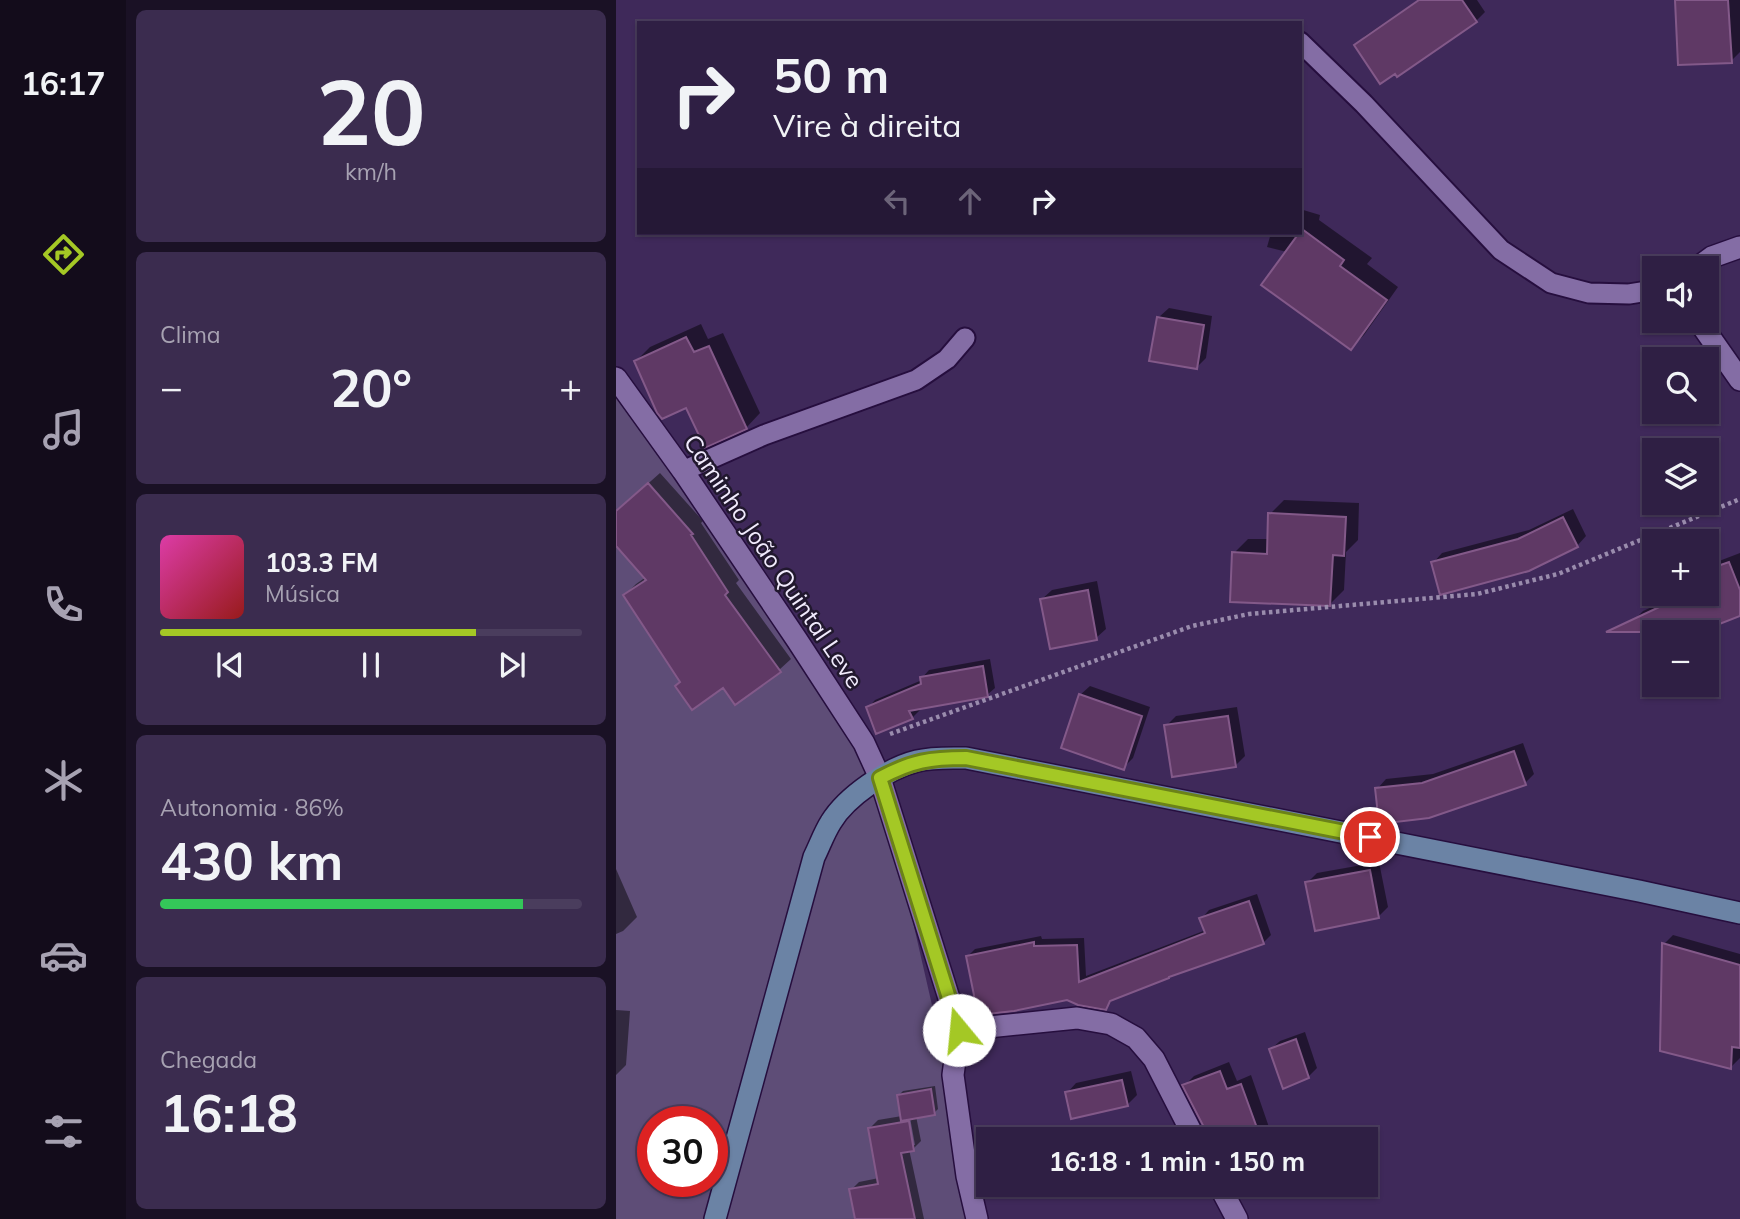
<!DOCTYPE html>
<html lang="pt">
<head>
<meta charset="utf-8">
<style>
  :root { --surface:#2f1f44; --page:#3b2c4f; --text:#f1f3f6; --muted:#a7a2b2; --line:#4a3d5d; --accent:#a4c825 }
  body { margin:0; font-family:Mulish,sans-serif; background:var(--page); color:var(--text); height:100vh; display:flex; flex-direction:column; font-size:26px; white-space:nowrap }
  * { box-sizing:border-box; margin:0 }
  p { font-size:23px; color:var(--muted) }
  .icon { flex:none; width:38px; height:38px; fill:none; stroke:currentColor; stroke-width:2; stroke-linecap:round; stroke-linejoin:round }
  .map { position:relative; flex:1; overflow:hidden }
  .panel { display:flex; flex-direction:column; gap:10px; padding:10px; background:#1a1125; width:490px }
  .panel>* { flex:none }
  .hud { position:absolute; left:21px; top:21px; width:665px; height:214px; border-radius:0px; box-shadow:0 2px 5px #0004,0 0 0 2px var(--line); background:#2f1f44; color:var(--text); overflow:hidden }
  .controls { position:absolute; left:1026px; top:256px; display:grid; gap:14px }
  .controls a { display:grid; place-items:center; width:77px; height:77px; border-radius:0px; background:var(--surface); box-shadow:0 2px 5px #0004,0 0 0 2px var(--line); font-size:35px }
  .speed { position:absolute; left:21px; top:1106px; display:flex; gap:14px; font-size:35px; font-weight:700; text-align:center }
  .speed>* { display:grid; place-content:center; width:91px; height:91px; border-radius:50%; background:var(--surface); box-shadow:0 2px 5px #0004,0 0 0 2px var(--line); line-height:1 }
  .speed .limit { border:10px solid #d22; background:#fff; color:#111 }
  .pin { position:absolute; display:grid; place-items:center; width:60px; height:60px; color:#fff; margin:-30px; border:4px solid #fff; border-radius:50%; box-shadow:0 2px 7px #0007 }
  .me { position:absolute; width:77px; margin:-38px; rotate:343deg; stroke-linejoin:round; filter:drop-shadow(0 0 5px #0008) }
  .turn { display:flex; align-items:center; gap:24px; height:147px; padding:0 21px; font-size:32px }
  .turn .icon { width:91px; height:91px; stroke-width:2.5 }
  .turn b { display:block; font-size:49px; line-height:60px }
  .lanes { display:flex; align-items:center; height:66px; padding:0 21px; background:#0003; justify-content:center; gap:35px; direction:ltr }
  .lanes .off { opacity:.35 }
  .big { font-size:52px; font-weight:700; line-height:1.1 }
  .panel .widget { flex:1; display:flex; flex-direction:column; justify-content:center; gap:10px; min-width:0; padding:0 24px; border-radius:10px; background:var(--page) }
  .panel .dial { align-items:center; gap:0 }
  .dial b { font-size:91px; line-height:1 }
  .song { display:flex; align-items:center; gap:21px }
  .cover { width:84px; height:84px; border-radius:10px; background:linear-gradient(135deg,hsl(320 70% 55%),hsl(0 70% 35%)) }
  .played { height:7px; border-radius:4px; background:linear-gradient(90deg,var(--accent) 75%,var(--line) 75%) }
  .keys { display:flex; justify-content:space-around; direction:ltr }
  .heat { display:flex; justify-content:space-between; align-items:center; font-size:38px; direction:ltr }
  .charge { height:10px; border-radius:5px; background:linear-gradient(90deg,#34c759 86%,var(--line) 0) }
  .trip { position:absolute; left:360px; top:1127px; width:402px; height:70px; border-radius:0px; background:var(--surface); box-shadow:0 2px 5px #0004,0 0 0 2px var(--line); font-weight:700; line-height:70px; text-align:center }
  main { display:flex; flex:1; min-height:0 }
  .tab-bar { display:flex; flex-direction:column; width:126px; justify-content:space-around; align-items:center; background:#130c1b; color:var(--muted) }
  .tab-bar .icon { width:49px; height:49px }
  .tab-bar .selected { color:var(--accent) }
  .tab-bar b { font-size:32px; color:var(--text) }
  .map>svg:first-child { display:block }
  .green { fill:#5e4d77; fill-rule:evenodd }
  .shadow { fill:#0007; fill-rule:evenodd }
  .building { fill:#5f3965; stroke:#835989; stroke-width:2 }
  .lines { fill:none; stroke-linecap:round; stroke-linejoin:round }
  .lane-casing { stroke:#260e3e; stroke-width:23 }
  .street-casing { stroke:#260e3e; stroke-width:24 }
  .secondary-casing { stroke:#260e3e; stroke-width:24 }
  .path { stroke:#9a8cad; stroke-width:4.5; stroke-dasharray:3.5 3.5; stroke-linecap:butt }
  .lane { stroke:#846da5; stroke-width:19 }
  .street { stroke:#846da5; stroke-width:21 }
  .secondary { stroke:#6b83a5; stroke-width:21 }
  .route-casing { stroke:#6b8218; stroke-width:18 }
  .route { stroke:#a4c825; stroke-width:12 }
  .labels { text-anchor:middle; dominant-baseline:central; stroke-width:5; stroke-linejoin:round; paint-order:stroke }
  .street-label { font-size:24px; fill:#f1ebfd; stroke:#21182e }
</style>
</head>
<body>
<main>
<nav class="tab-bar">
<b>16:17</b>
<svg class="icon selected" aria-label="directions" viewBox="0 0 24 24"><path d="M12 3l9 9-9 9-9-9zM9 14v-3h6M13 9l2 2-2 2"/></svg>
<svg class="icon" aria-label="music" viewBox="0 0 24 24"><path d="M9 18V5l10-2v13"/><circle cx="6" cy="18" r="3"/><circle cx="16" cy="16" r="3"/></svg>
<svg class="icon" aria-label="phone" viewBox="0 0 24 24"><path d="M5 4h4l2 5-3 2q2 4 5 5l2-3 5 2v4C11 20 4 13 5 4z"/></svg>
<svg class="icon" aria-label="climate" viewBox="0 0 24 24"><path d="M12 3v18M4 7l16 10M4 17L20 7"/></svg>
<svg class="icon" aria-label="car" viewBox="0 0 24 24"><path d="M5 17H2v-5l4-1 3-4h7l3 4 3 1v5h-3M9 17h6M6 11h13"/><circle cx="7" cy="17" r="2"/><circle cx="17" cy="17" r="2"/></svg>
<svg class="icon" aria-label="filters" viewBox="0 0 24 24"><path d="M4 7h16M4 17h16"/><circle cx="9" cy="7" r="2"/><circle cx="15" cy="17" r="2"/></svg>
</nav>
<section class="panel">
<div class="widget dial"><b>20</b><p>km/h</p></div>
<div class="widget"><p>Clima</p>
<div class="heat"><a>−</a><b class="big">20°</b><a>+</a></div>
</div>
<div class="widget">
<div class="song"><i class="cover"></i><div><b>103.3 FM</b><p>Música</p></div></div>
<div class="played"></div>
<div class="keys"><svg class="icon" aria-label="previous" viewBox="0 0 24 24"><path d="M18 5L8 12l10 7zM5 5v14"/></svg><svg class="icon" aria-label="pause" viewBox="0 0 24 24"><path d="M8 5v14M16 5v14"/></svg><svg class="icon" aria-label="next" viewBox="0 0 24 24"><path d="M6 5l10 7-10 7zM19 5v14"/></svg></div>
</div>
<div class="widget"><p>Autonomia · 86%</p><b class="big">430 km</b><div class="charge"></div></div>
<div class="widget"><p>Chegada</p><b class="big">16:18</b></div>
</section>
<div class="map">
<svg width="1124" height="1219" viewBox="0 0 1124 1219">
  <rect width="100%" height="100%" fill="#3f295a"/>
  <path class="green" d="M 0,370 L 264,778 L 365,1219 L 0,1219 ZM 37,1122 L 96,1122 L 96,1181 L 37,1181 Z"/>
  <path class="shadow" d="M 802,0 L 861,0 L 869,12 L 860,21 L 740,45 L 749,36 Z
    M 1060,0 L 1124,0 L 1124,52 L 1115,61 Z
    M 684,209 L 704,215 L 703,220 L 756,258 L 751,264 L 782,287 L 748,335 L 735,348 L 671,252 L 651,247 L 655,233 L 684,233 Z
    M 553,308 L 596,316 L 590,358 L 580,368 L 543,317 Z
    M 85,324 L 92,339 L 107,333 L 144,413 L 130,428 L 20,361 L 34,347 Z
    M 44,473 L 87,521 L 85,523 L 123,580 L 120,583 L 175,659 L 163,670 L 107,686 L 66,682 L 9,595 L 20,584 L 30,577 L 0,544 L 0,512 Z
    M 668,500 L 743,503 L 742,540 L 730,552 L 728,590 L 714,604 L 618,553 L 632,539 L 653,539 L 654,514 Z
    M 957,509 L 970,536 L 961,546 L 817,563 L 826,553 L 913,530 Z
    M 1124,553 L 1124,614 L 1038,632 L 1038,644 L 1030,647 L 1018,620 L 1027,611 L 1062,595 L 1062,593 L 1090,593 L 1090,566 Z
    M 481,581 L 490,629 L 480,638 L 426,599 L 436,590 Z
    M 374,659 L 379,688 L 371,695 L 302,707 L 304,710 L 296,718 L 252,708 L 259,700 L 306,680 L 306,678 L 313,670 Z
    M 474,686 L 534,707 L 517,758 L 507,768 L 464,695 Z
    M 621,707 L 629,756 L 619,766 L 550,726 L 560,716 Z
    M 907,743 L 918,774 L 909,783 L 761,789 L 770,779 L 817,774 Z
    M 763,862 L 772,907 L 762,917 L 691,883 L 701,873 Z
    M 0,869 L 21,917 L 7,931 L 0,934 Z
    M 641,894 L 655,935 L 647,943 L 555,974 L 498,998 L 489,1008 L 351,957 L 359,949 L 425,936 L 426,939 L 468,938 L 470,976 L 590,930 L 586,918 L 593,910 Z
    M 1057,935 L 1124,954 L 1124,1058 L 1115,1067 L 1048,944 Z
    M 0,1010 L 14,1011 L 10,1065 L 0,1075 Z
    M 689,1032 L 701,1068 L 692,1077 L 655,1049 L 664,1041 Z
    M 613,1062 L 621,1081 L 635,1075 L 655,1133 L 648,1139 L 593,1139 L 592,1133 L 568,1086 L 578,1076 Z
    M 515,1071 L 521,1095 L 511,1105 L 451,1093 L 460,1083 Z
    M 319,1086 L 322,1109 L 318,1113 L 300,1116 L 305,1141 L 297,1149 L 293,1149 L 308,1219 L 241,1219 L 235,1190 L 243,1182 L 263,1178 L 254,1128 L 262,1120 L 286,1116 L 283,1095 L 287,1091 ZM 293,1112 L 299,1145 L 295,1145 L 289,1113 Z"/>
  <path class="building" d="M 803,0 L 846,0 L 861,22 L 781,77 L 779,74 L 764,84 L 738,45 Z
    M 1059,0 L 1112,0 L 1116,63 L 1062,65 Z
    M 686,229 L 728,260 L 724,266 L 771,300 L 735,350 L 645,285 Z
    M 541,317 L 588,325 L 581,369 L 533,361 Z
    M 70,337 L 78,352 L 93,346 L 131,429 L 89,448 L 70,408 L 46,419 L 41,413 L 18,361 Z
    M 32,483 L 77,534 L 75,535 L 112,592 L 109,595 L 165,672 L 119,705 L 107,688 L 76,710 L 59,686 L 64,682 L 7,595 L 30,580 L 0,546 L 0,511 Z
    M 652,513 L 730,517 L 728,556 L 717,555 L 714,606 L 614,602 L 616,552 L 651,554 Z
    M 947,517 L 962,547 L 913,571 L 824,595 L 815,562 L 902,539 Z
    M 1113,562 L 1124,590 L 1124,616 L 1083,632 L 990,632 L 1073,593 L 1090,593 L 1090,570 Z
    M 472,590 L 481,640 L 434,649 L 424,599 Z
    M 367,666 L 372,697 L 293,711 L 297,719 L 260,734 L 250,707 L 305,684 L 304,677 Z
    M 463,694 L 526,716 L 508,770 L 445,748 Z
    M 612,716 L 620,767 L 556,777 L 548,725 Z
    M 898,751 L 910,785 L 813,818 L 763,824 L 759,788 L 806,783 Z
    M 754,870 L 763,918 L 699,931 L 689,882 Z
    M 633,901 L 648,944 L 553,977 L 553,978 L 494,1001 L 490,1010 L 462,1005 L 451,1000 L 398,1011 L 362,1015 L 350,956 L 418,942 L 418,946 L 461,945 L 463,982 L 589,933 L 583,918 Z
    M 1046,943 L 1124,965 L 1124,1048 L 1116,1047 L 1115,1069 L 1044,1051 Z
    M 680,1039 L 693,1078 L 667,1089 L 653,1049 Z
    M 604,1071 L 611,1089 L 625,1084 L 645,1139 L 592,1139 L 591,1133 L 566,1085 Z
    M 506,1080 L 512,1106 L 455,1119 L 449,1092 Z
    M 315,1089 L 319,1115 L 285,1121 L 281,1095 Z
    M 293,1121 L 298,1151 L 285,1153 L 299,1219 L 239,1219 L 233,1189 L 262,1184 L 252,1128 Z"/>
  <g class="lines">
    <defs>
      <path id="lane" d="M 684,42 L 748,104 L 885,250 L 935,283 L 973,293 L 1013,294 L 1038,290
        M 67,471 L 148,435 L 300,380 L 331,359 L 349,338"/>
      <path id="street" d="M 1081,268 L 1096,257 L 1124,247
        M 1082,320 L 1124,380
        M 0,378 L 67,471 L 181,640 L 248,743 L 264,778 L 343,1030 L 337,1075 L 351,1176 L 361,1219
        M 343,1030 L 461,1018 L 495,1024 L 520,1038 L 538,1059 L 579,1139
        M 603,1185 L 621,1219"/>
      <path id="secondary" d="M 99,1219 L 198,857 C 204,845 208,833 215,822 C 230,797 272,768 301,761 C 317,757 334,758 350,758 L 1023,891 L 1124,913"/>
    </defs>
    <use href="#lane" class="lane-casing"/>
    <use href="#street" class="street-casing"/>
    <use href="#secondary" class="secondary-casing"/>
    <path class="path" d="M 274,734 L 576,626 L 633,614 L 861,594 L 942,574 L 1124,499"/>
    <use href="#lane" class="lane"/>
    <use href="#street" class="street"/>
    <use href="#secondary" class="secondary"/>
  </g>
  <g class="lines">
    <defs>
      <path id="route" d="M 343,1030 L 264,778 C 296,761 314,758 350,758 L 754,837"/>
    </defs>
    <use href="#route" class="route-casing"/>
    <use href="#route" class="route"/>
  </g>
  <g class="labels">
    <g class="street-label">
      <text transform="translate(158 561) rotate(56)">Caminho João Quintal Leve</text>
    </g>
  </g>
</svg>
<div class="controls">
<a><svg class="icon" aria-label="sound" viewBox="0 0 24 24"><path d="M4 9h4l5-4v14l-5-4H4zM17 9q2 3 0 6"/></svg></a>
<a><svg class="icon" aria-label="search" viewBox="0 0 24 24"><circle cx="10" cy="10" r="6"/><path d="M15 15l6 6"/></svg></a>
<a><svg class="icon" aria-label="layers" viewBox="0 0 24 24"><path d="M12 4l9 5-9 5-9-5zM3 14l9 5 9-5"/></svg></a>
<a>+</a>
<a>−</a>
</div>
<div class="speed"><div class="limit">30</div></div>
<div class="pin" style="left:754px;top:837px;background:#d93025"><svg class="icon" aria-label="arrive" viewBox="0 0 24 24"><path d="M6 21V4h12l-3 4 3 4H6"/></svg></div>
<svg class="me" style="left:343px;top:1030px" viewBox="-20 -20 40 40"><circle r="19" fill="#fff"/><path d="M0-13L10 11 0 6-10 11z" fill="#a4c825"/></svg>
<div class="trip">16:18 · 1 min · 150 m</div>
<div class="hud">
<div class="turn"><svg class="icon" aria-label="right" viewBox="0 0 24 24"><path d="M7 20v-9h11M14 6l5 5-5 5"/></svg><div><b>50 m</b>Vire à direita</div></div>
<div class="lanes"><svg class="icon off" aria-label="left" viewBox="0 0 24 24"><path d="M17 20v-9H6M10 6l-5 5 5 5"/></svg><svg class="icon off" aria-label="ahead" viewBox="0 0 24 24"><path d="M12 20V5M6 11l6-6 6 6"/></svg><svg class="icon" aria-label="right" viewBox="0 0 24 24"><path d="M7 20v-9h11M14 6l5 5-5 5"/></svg></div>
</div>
</div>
</main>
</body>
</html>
